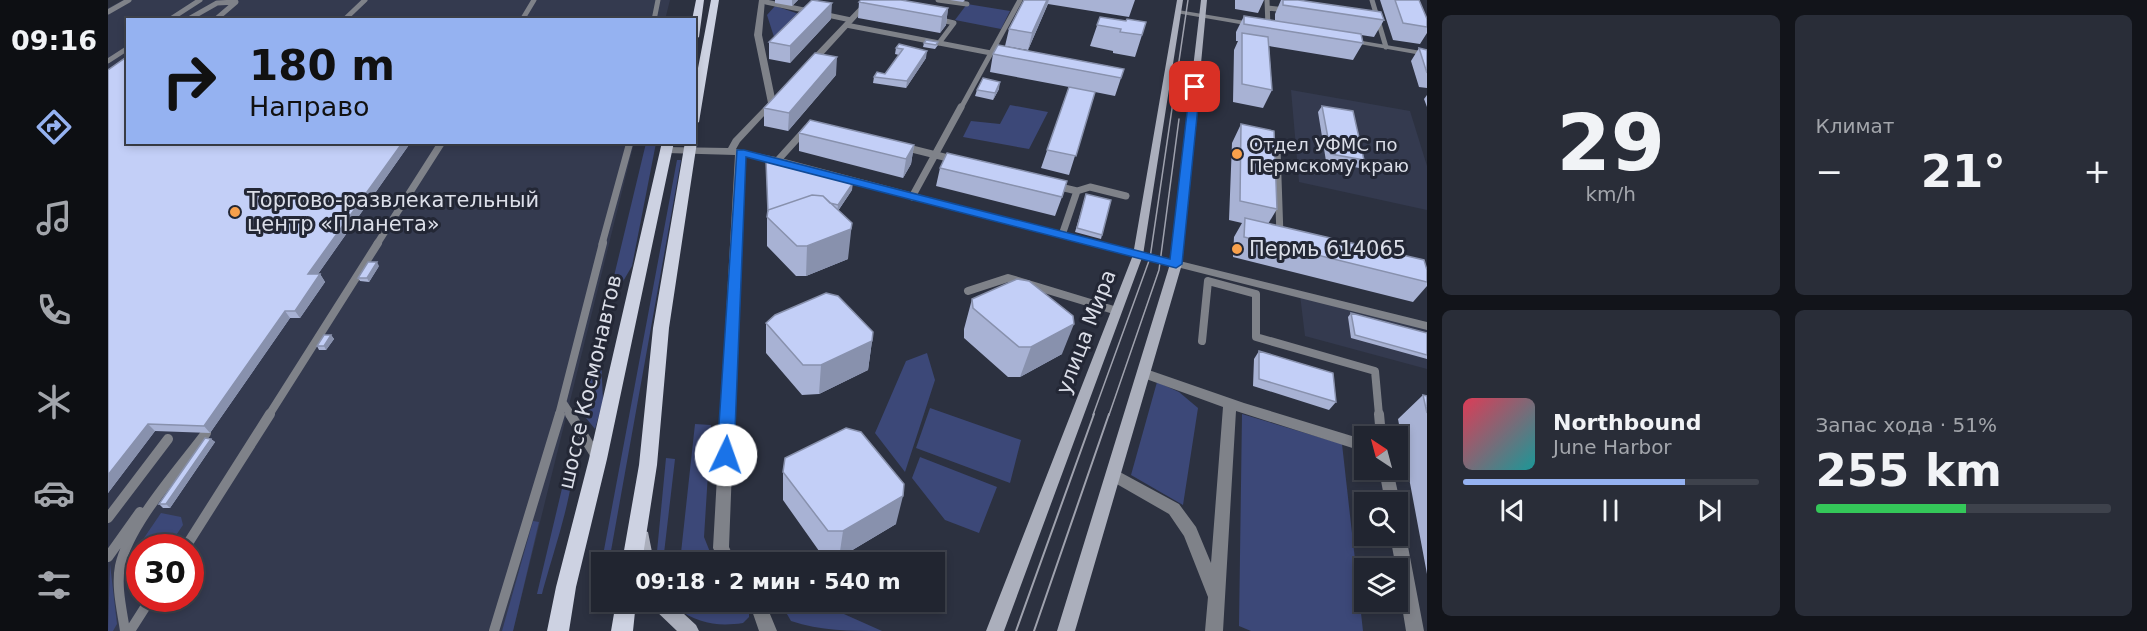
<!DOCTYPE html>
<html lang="ru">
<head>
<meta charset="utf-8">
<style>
  :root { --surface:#212530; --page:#292d38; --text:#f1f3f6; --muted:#a2a5ab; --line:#3e424c; --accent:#95b2f1 }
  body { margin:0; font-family:"DejaVu Sans",sans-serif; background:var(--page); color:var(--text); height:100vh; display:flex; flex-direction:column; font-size:22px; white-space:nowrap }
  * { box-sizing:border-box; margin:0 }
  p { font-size:20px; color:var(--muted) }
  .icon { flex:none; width:33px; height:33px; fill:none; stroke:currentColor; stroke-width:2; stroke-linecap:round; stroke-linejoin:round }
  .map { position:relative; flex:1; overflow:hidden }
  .details { display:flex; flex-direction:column; gap:15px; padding:15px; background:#12141a; width:720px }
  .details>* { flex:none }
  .hud { position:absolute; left:18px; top:18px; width:570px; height:126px; border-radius:0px; box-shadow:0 3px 9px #0003,0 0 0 2px var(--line); background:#95b2f1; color:#111; overflow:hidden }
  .needle { width:39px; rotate:324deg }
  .buttons { position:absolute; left:1246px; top:426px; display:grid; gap:12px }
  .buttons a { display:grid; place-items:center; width:54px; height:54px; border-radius:0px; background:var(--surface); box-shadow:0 3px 9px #0003,0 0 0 2px var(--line); font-size:30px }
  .speed { position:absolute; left:18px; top:534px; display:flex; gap:12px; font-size:30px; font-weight:700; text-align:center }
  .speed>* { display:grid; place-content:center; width:78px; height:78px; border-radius:50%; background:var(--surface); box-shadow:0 3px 9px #0003,0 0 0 2px var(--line); line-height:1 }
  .speed .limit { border:9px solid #d22; background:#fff; color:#111 }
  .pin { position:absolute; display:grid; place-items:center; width:51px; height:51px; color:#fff; margin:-26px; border-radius:12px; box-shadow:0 3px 9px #0006 }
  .me { position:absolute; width:66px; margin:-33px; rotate:3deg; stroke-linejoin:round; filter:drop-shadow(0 0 4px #0008) }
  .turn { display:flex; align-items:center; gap:21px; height:126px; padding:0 24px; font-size:27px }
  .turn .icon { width:78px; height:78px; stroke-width:2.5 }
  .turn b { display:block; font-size:42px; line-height:51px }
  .big { font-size:45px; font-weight:600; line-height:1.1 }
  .details .widget { flex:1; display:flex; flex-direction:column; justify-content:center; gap:9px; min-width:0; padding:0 21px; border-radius:9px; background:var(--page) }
  .details .dial { align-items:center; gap:0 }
  .dial b { font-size:78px; line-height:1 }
  .song { display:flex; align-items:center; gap:18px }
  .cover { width:72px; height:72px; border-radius:9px; background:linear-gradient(135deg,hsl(350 70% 55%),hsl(180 70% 35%)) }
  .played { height:6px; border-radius:3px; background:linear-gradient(90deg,var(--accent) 75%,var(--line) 75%) }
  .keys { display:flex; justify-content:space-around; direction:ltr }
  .heat { display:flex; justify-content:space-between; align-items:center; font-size:33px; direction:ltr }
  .charge { height:9px; border-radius:4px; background:linear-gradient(90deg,#34c759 51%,var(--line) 0) }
  .details .tiles { flex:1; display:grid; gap:15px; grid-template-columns:repeat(2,1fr) }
  .trip { position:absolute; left:483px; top:552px; width:354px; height:60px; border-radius:0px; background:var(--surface); box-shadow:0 3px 9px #0003,0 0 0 2px var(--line); font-weight:600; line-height:60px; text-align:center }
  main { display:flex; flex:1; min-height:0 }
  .dock { display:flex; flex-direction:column; width:108px; justify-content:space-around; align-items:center; background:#0d0f13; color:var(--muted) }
  .dock .icon { width:42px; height:42px }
  .dock .current { color:var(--accent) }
  .dock b { font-size:27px; color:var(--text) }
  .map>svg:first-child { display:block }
  .built { fill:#343a4f; fill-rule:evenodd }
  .green { fill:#3c4878 }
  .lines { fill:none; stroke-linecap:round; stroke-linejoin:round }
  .lane-far3 { stroke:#7f8289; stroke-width:5 }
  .lane-far2 { stroke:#7f8289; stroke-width:7 }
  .lane-far1 { stroke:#7f8289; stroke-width:8 }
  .lane { stroke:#7f8289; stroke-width:10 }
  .street { fill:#7f8289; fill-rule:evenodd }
  .secondary { fill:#abafbc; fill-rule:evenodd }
  .primary { fill:#cdd2e2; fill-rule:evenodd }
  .tram-far1 { stroke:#9fa2ae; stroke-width:1.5 }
  .tram { stroke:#9fa2ae; stroke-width:2 }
  .wall { fill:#a8b2d4 }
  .shaded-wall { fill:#8891ad }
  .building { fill:#c3cff7; stroke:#8891ad; stroke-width:1.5 }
  .route { fill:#1a73e8; stroke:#114b97; stroke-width:1.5 }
  .poi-dot { fill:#f8a04b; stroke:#232735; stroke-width:2 }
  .labels { text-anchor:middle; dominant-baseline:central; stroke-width:6; stroke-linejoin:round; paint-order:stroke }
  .far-poi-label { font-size:18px; fill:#dbdee8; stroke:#232735; text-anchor:start }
  .poi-label { font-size:21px; fill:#dbdee8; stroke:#232735; text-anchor:start }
  .street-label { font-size:21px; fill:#dbdee8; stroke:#232735 }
</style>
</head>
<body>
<main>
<nav class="dock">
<b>09:16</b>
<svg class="icon current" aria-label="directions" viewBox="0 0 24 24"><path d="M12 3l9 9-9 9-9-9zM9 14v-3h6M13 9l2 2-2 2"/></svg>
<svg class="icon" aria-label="music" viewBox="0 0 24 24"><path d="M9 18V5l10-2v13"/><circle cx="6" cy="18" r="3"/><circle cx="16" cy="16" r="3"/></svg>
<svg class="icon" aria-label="phone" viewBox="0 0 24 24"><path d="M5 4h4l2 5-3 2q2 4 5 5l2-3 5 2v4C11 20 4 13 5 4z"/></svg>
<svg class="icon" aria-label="climate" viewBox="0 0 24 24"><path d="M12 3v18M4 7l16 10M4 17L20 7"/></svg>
<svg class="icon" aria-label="car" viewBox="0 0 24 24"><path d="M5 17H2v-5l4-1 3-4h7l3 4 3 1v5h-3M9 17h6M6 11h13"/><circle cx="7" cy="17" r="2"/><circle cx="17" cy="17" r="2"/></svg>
<svg class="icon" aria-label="filters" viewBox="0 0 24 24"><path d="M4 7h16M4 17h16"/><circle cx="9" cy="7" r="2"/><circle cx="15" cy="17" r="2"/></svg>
</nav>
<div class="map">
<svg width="1319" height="631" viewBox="0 0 1319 631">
  <rect width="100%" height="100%" fill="#2c3140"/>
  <path class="built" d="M 15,0 L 562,0 L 557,20 L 20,20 L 20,142 L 526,143 L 405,631 L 0,631 L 0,8 ZM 32,548 L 82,548 L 82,598 L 32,598 Z
    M 1183,90 L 1302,111 L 1319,166 L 1319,210 L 1191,182 Z
    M 1192,295 L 1319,328 L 1319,369 L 1197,336 Z"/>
  <path class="green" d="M 859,4 L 902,11 L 893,29 L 847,20 Z
    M 667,6 L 694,15 L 667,40 L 659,15 Z
    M 902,105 L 940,112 L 921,149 L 855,137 L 863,121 L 892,124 Z
    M 538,143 L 548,143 L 524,266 L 506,297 L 501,297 Z
    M 569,160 L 573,160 L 501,562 L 494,562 L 493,598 L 487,598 Z
    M 819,353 L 827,380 L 797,472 L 767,433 L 798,361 Z
    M 485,357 L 493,357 L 495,401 L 487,429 L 474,413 Z
    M 1049,382 L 1071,392 L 1090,408 L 1075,505 L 1023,475 Z
    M 822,408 L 913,440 L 902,483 L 808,448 Z
    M 1134,414 L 1234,444 L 1255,631 L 1143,631 L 1131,626 Z
    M 587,424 L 603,425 L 596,537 L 606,562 L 572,562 Z
    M 465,442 C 472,478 444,555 434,594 L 429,594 Z
    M 812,457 L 889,487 L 871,533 L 837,520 L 804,478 Z
    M 558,458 L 567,459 L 555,562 L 548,562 Z
    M 53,513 L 73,517 L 75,525 L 60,547 L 32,548 L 31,591 L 27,597 L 25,588 L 31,583 L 29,577 L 24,581 L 23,557 Z
    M 425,521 L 431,522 L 405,631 L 394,631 Z
    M 2,564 L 9,624 L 5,631 L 0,631 Z
    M 672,602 L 709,602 L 774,631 C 742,631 712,631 683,621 Z
    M 568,608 L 641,608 L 641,617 L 635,623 C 609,627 590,623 568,608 Z"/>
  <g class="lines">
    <path class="lane-far3" d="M 830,0 L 859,4
      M 1159,0 L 1160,27
      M 1264,0 L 1278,47
      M 658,2 L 743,20
      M 1160,8 L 1178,10
      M 0,12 L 21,0
      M 829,19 L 846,23 L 831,43
      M 61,20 L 92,0
      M 79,20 L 109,3 L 128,2 L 107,20
      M 236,20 L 257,0
      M 414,20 L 426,0
      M 546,20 L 550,0
      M 738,25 L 883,53
      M 0,61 L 20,48
      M 853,108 L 912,0"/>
    <path class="lane-far2" d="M 796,147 L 848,160
      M 1169,149 L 1172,236
      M 670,160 L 698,129
      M 948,186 L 969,191 L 954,235
      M 969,191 L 982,187 L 1018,196
      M 804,197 L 853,107
      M 269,244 L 334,142
      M 494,244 L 522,142"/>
    <path class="lane-far1" d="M 860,291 L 900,278 L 1009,311
      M 1094,341 L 1100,281 L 1148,294 L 1148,337 L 1267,371 L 1271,415
      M 455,403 L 463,415
      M 161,415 L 270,243
      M 451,415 L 495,243"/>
    <path class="lane" d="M 462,414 L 488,456
      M 1271,414 L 1273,436
      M 0,518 L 60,439
      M 77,548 L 162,414
      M 0,557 L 32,512
      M 17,631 C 14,610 8,587 12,566 C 21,524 72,468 98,433
      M 22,631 L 43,598
      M 386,631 L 452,414"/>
    <path class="street" d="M 651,0 L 657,0 L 654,35 L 668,103 L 632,142 L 628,149 L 673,158 L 954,232 L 1319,322 L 1319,330 L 954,238 L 669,163 L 636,156 L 621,547 L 628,562 L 612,562 L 605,548 L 627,155 L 559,153 L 554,150 L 559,147 L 620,148 L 625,139 L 660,103 L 646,35 Z
      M 758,0 L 765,0 L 704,67 L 698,67 L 698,63 Z
      M 1070,10 L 1149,23 L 1153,25 L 1149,27 L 1068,13 L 1068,11 Z
      M 1237,38 L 1319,52 L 1319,56 L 1240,42 L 1237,42 Z
      M 1035,368 L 1136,403 L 1257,440 L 1257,452 L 1128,411 L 1115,631 L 1097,631 L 1100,597 L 1076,536 L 1061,514 L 1000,479 L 998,475 L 1000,471 L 1005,469 L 1010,471 L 1071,504 L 1088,527 L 1103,563 L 1115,407 L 1030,376 L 1029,373 L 1030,370 Z
      M 1271,470 L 1285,470 L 1292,502 L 1290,505 L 1290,502 L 1277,502 Z
      M 1290,529 L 1296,531 L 1298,536 L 1316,631 L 1298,631 L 1290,582 L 1290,568 L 1288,568 L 1282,536 L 1290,536 Z
      M 641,602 L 657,602 L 669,631 L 651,631 Z"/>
    <path class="secondary" d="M 1069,0 L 1075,0 L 1035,255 L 896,631 L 878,631 L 1025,255 Z
      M 1093,0 L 1099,0 L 1074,264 L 967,631 L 949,631 L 1062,264 Z
      M 534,530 L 540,532 L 546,562 L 530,562 L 526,537 L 528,532 Z
      M 543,602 L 563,602 L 588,625 L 591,631 L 569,631 L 545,608 Z"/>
    <path class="primary" d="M 588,0 L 596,0 L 591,37 L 586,40 L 586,20 L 584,20 Z
      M 603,0 L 611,0 L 591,122 L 586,125 L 586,89 Z
      M 586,139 L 589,142 L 561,328 L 549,465 L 534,562 L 514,562 L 531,465 L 545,328 L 577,142 L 586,142 Z
      M 554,142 L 566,142 L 499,459 L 468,587 L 461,631 L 439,631 L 448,587 L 481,459 Z
      M 508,602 L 528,602 L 525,631 L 503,631 Z"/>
    <path class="tram-far1" d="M 985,415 L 1042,258 L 1080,0
      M 1001,415 L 1051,270 L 1071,119"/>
    <path class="tram" d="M 908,631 L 986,414
      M 926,631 L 1001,414"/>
  </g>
  <path class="wall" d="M 667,0 L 690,0 L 684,6 L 667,3 Z
    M 842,0 L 857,0 L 855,2 Z
    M 916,0 L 1027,0 L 1021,17 L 940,4 L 920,50 L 897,46 L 901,29 Z
    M 1127,0 L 1156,0 L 1150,13 L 1127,9 Z
    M 1173,0 L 1190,0 L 1276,20 L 1266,37 L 1253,35 L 1255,43 L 1245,60 L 1161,46 L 1164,90 L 1155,108 L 1125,102 L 1126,50 L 1130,41 L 1128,41 L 1128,32 L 1136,16 L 1167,21 L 1167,14 Z
    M 1272,0 L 1311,0 L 1319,19 L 1319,33 L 1312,44 L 1285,40 Z
    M 751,2 L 840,8 L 838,25 L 832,33 L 750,18 Z
    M 992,17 L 1034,35 L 1027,57 L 1005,53 L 1005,51 L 982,46 Z
    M 723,19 L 682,63 L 661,59 L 661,42 Z
    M 816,43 L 830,45 L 827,49 L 815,47 Z
    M 791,44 L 818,58 L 798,88 L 765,83 L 766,77 L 777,74 L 791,55 L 787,54 L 788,48 Z
    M 1311,48 L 1319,50 L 1319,88 L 1311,87 L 1303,61 Z
    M 885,54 L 1013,78 L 1007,96 L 987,92 L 961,175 L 933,168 L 961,87 L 882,72 Z
    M 0,70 L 20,142 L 303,142 L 210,274 L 212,274 L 217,282 L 192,318 L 182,318 L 102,433 L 47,431 L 0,493 Z
    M 728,75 L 680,131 L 656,126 L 656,108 Z
    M 891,89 L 885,100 L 867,96 L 869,90 Z
    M 1319,95 L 1319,107 L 1316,99 Z
    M 1214,106 L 1256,160 L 1251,168 L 1218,161 L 1210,112 Z
    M 1133,124 L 1169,209 L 1160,224 L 1319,270 L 1319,286 L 1305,302 L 1125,257 L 1126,237 L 1134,223 L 1121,220 L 1124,143 Z
    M 691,133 L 806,145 L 803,164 L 795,178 L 691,151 Z
    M 832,168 L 954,197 L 947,216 L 828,186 Z
    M 744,190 L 730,211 L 740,259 L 698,276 L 688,276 L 659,246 L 659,217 Z
    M 977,198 L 994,235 L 993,239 L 967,232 Z
    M 271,266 L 261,282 L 252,281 L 250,278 Z
    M 864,299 L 954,354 L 912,377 L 900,377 L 856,338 L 856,329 Z
    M 1243,313 L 1319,333 L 1319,359 L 1243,338 L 1240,317 Z
    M 658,323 L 764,341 L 760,370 L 711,394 L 694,395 L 658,353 Z
    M 223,335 L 226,339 L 218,350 L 211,350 L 209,346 Z
    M 1151,351 L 1228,402 L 1221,410 L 1145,386 L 1146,359 Z
    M 1315,395 L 1319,396 L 1319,574 L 1290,419 Z
    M 103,439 L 107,442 L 62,508 L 55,508 L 51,504 Z
    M 675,472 L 788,524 L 731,558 L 716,558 L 675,500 Z"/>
  <path class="shaded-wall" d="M 684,0 L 690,0 L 684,6 Z
    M 939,0 L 941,0 L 938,8 L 920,50 L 924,33 Z
    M 724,3 L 723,19 L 682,63 L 682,46 Z
    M 840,8 L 838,25 L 832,33 L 834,17 Z
    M 819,51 L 818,58 L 798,88 L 799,81 Z
    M 729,57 L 728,75 L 680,131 L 681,113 Z
    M 892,82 L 891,89 L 885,100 L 887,93 Z
    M 295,142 L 303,142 L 205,281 L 200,274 Z
    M 806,145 L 803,164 L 795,178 L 798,159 Z
    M 745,183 L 744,190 L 729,212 L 730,205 Z
    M 744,223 L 740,259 L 698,276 L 699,246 Z
    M 269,262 L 271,266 L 261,282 L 259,278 Z
    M 212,274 L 217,282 L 192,318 L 187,311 Z
    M 177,311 L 182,318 L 102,433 L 96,426 Z
    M 966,324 L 954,354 L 912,377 L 923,347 Z
    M 223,335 L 226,339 L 218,350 L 216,346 Z
    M 764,341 L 760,370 L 711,394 L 713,365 Z
    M 40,424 L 47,431 L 0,493 L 0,475 Z
    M 103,439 L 107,442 L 62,508 L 58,504 Z
    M 795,496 L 788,524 L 731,558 L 735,531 Z"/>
  <path class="building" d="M 704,0 L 724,3 L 682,46 L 661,42 Z
    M 753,0 L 793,0 L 840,8 L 834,17 L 751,2 Z
    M 916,0 L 939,0 L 924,33 L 901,29 Z
    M 1175,0 L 1190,0 L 1273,12 L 1276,20 L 1175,5 Z
    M 1287,0 L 1311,0 L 1319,19 L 1319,27 L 1295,23 Z
    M 1136,16 L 1253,34 L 1255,43 L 1136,24 Z
    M 992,17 L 1018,21 L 1019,19 L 1038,22 L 1034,35 L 1012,32 L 1013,29 L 989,25 Z
    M 1134,33 L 1160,37 L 1164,90 L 1134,84 Z
    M 818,40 L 830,42 L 828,45 L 816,43 Z
    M 791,44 L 819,51 L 799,81 L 766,77 L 769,72 L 777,74 L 795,49 L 788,48 Z
    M 890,45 L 1016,69 L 1013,78 L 885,54 Z
    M 1311,48 L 1319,50 L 1319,73 Z
    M 707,53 L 729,57 L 681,113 L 656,108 Z
    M 20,56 L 20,142 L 295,142 L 200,274 L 212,274 L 187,311 L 177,311 L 96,426 L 40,424 L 0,475 L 0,70 Z
    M 875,78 L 892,82 L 887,93 L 869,90 Z
    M 961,87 L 987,92 L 968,156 L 939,150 Z
    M 1214,106 L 1245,111 L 1256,160 L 1223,154 Z
    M 702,120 L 806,145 L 798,159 L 691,133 Z
    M 1133,124 L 1166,131 L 1169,209 L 1132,201 Z
    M 839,153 L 959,181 L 954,197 L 832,168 Z
    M 658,161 L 745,183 L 730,205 L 722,203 L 715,196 L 704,195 L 660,210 L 660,212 Z
    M 978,194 L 1003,200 L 994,235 L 969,228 Z
    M 704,195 L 715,196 L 744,223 L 743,229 L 699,246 L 689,246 L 659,217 L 660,210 Z
    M 1137,218 L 1316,260 L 1319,270 L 1319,282 L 1136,237 Z
    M 260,262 L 269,262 L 259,278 L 250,278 Z
    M 909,279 L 921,281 L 965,316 L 966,324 L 923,347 L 911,347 L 865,308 L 864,299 Z
    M 718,293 L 730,296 L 765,332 L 764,341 L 713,365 L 695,365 L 658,323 L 667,315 Z
    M 1243,313 L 1319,333 L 1319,355 L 1247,335 Z
    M 216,335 L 223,335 L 216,346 L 209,346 Z
    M 1151,351 L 1225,373 L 1228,402 L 1151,379 Z
    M 1315,395 L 1319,396 L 1319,413 Z
    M 738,428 L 753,432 L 796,484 L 795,496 L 735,531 L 720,531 L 675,472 L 677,458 Z
    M 97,438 L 103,439 L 58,504 L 51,504 Z"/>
  <path class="route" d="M 1087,84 L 1092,87 L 1074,264 L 1068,268 L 638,157 L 626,455 L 623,460 L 618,462 L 612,460 L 609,455 L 629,150 L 636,150 L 1062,259 L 1082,87 Z"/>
  <g class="poi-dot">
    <circle cx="1129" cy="154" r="6"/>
    <circle cx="127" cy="212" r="6"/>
    <circle cx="1129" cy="249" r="6"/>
  </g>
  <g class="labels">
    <g class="far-poi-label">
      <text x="1141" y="144">Отдел УФМС по<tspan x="1141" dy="21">Пермскому краю</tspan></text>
    </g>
    <g class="poi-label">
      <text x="139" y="200">Торгово-развлекательный<tspan x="139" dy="24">центр «Планета»</tspan></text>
      <text x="1141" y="249">Пермь 614065</text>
    </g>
    <g class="street-label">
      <text transform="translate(978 332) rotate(-69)">улица Мира</text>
      <text transform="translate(482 382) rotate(-77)">шоссе Космонавтов</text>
    </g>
  </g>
</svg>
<div class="buttons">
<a><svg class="needle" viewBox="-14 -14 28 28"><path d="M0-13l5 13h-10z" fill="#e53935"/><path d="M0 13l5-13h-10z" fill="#a2a5ab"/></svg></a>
<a><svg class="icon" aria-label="search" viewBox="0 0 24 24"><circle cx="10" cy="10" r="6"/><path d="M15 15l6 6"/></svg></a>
<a><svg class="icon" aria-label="layers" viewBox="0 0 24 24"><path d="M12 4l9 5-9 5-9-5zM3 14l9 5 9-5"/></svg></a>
</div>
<div class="speed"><div class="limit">30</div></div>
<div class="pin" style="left:1087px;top:87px;background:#d93025"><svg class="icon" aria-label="arrive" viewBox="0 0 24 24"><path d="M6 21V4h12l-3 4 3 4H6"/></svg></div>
<svg class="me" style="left:618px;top:455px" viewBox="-20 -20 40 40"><circle r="19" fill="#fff"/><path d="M0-13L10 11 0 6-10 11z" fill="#1a73e8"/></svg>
<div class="trip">09:18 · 2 мин · 540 m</div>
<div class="hud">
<div class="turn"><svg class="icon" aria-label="right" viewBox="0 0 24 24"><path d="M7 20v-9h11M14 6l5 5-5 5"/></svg><div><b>180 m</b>Направо</div></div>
</div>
</div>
<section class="details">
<div class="tiles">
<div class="widget dial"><b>29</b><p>km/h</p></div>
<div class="widget"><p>Климат</p>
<div class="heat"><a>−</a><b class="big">21°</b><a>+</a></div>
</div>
<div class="widget">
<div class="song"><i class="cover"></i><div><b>Northbound</b><p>June Harbor</p></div></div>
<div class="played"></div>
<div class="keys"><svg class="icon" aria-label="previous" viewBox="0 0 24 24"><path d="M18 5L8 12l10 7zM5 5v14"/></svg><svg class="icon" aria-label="pause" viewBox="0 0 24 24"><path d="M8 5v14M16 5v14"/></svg><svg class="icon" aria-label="next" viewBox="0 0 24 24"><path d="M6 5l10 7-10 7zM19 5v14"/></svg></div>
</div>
<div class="widget"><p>Запас хода · 51%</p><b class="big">255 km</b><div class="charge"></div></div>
</div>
</section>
</main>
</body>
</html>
